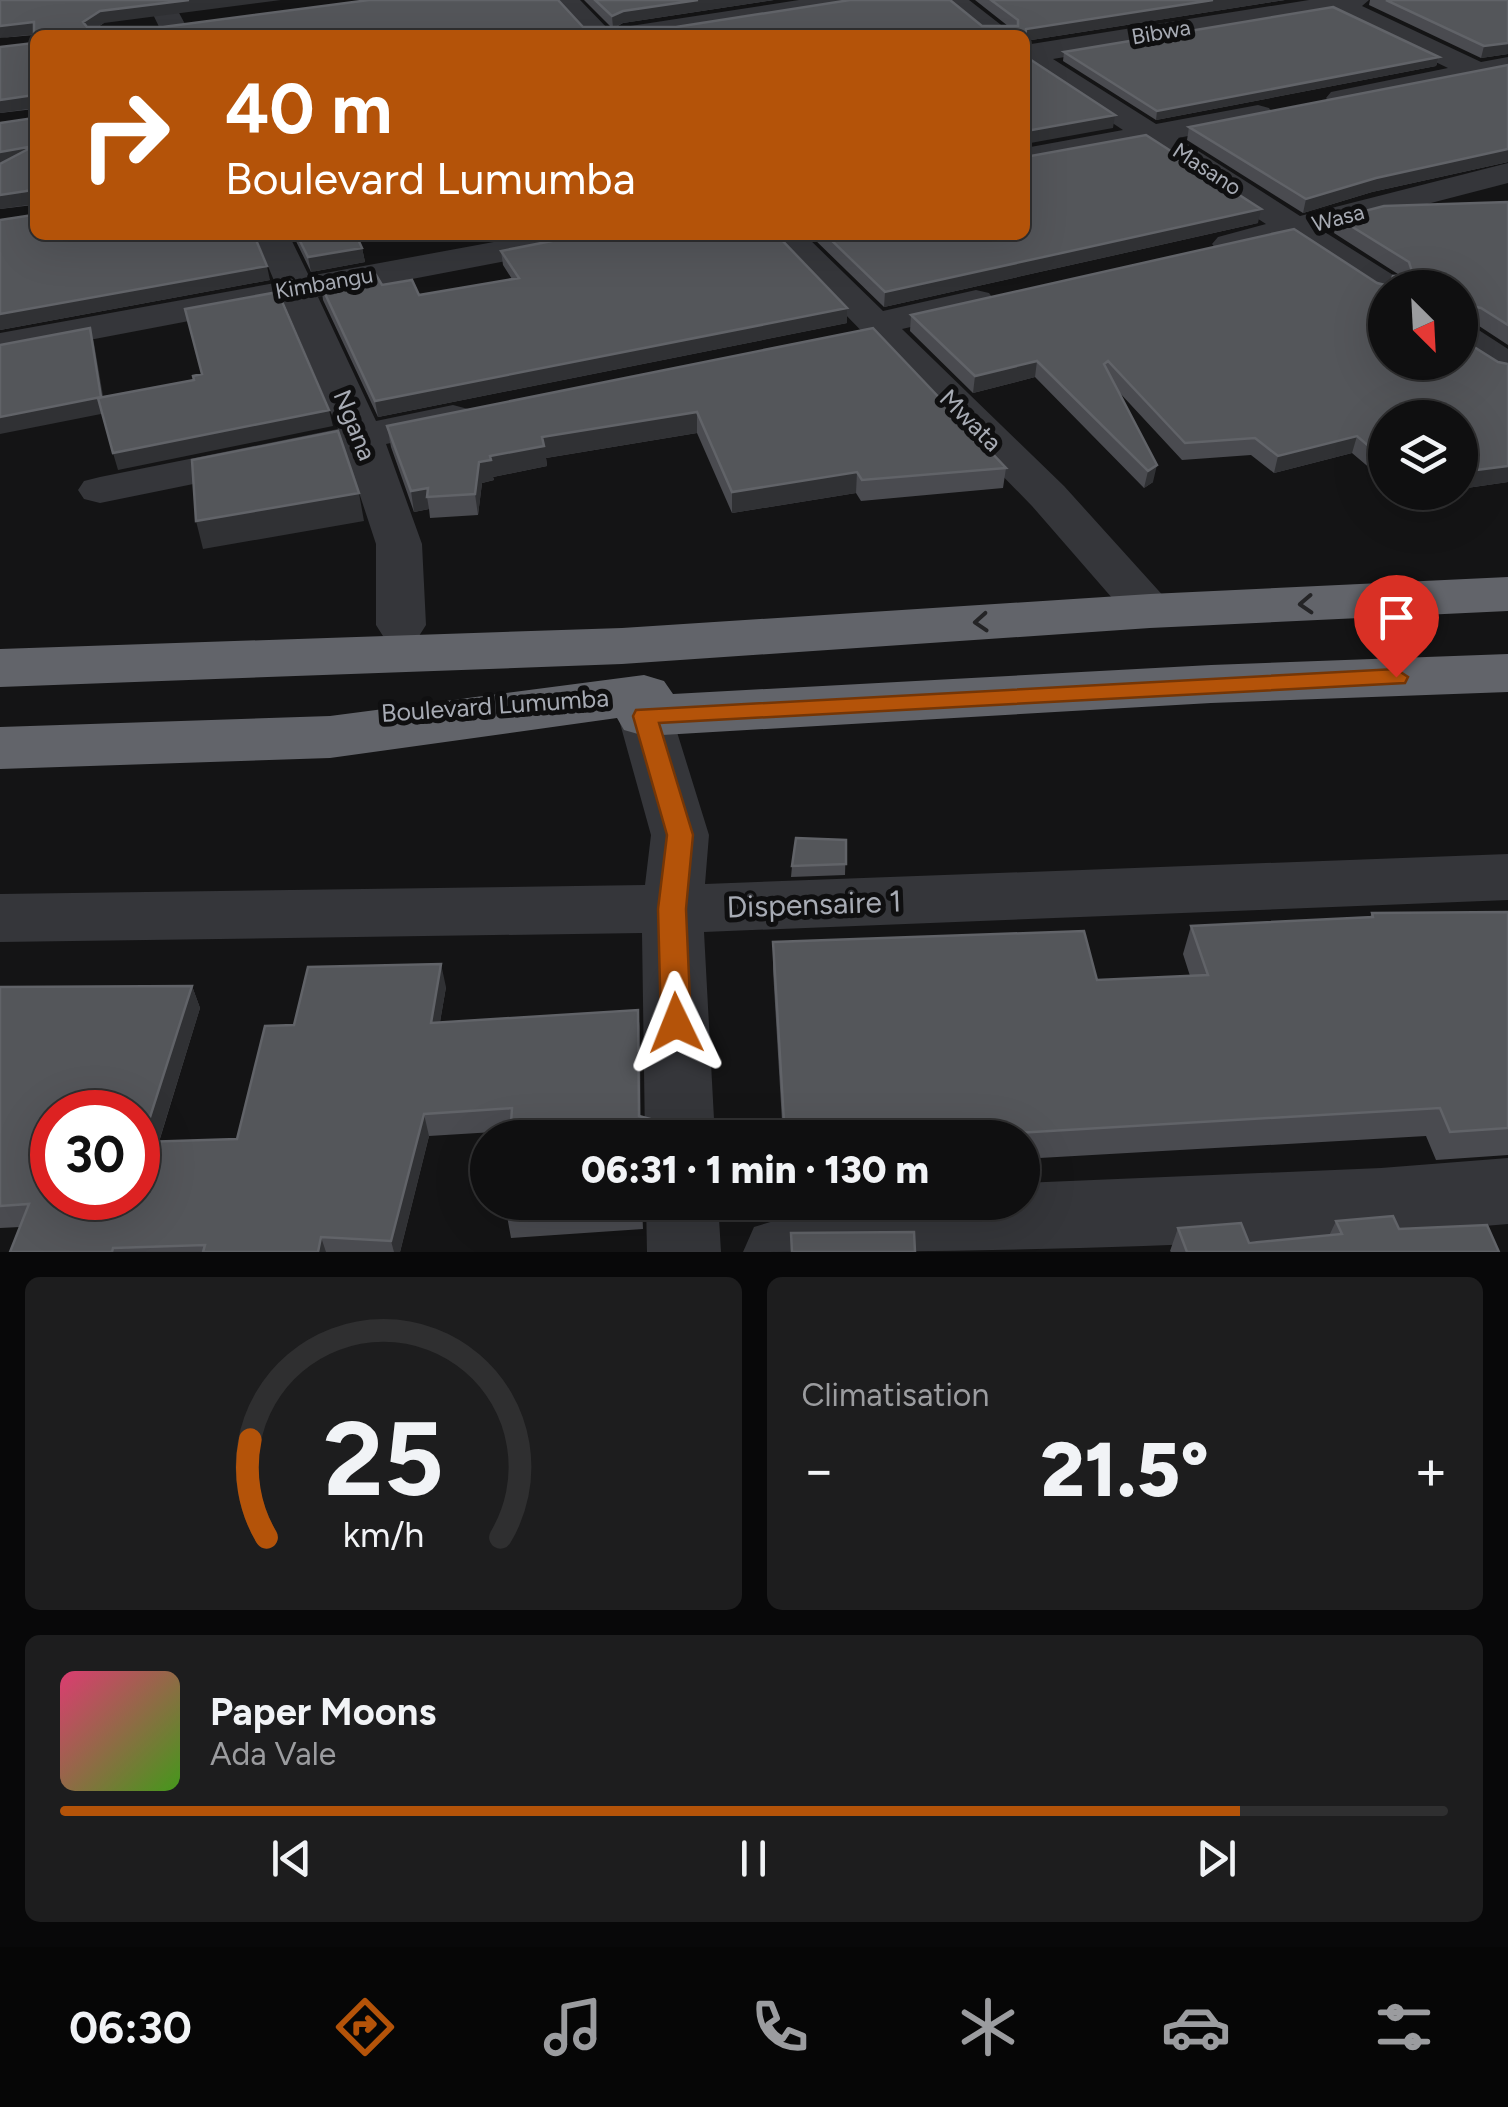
<!DOCTYPE html>
<html lang="fr">
<head>
<meta charset="utf-8">
<style>
  :root { --surface:#0f0f10; --page:#1d1d1e; --text:#f1f3f6; --muted:#9b9c9f; --line:#2f2f30; --accent:#b45309 }
  body { margin:0; font-family:Figtree,sans-serif; background:var(--page); color:var(--text); height:100vh; display:flex; flex-direction:column; font-size:38px; white-space:nowrap }
  * { box-sizing:border-box; margin:0 }
  p { font-size:32px; color:var(--muted) }
  .icon { flex:none; width:55px; height:55px; fill:none; stroke:currentColor; stroke-width:2; stroke-linecap:round; stroke-linejoin:round }
  .map { position:relative; height:1252px; overflow:hidden }
  .panel { display:flex; flex-direction:column; gap:25px; padding:25px; background:#080809; flex:1 }
  .panel>* { flex:none }
  .guide { position:absolute; left:30px; top:30px; width:1000px; height:210px; border-radius:15px; box-shadow:0 10px 40px #0002,0 0 0 2px var(--line); background:#b45309; color:#fff; overflow:hidden }
  .needle { width:65px; rotate:156deg }
  .buttons { position:absolute; left:1368px; top:270px; display:grid; gap:20px }
  .buttons a { display:grid; place-items:center; width:110px; height:110px; border-radius:50%; background:var(--surface); box-shadow:0 10px 40px #0002,0 0 0 2px var(--line); font-size:50px }
  .speed { position:absolute; left:30px; top:1090px; display:flex; gap:20px; font-size:50px; font-weight:700; text-align:center }
  .speed>* { display:grid; place-content:center; width:130px; height:130px; border-radius:50%; background:var(--surface); box-shadow:0 10px 40px #0002,0 0 0 2px var(--line); line-height:1 }
  .speed .limit { border:15px solid #d22; background:#fff; color:#111 }
  .pin { position:absolute; display:grid; place-items:center; width:85px; height:85px; color:#fff; margin:-102px -42px; border-radius:50% 50% 50% 0; rotate:-45deg; box-shadow:0 0 10px #0007 }
  .pin .icon { rotate:45deg }
  .me { position:absolute; width:110px; margin:-55px; rotate:358deg; stroke-linejoin:round; filter:drop-shadow(0 0 8px #0008) }
  .turn { display:flex; align-items:center; gap:35px; height:210px; padding:0 30px; font-size:45px }
  .turn .icon { width:130px; height:130px; stroke-width:2.5 }
  .turn b { display:block; font-size:70px; line-height:85px }
  .big { font-size:75px; font-weight:800; line-height:1.1 }
  .panel .tile { flex:1; display:flex; flex-direction:column; justify-content:center; gap:15px; min-width:0; padding:0 35px; border-radius:15px; background:var(--page) }
  .panel .dial { align-items:center; gap:0 }
  .dial svg { height:260px; overflow:visible; fill:none; stroke:var(--line); stroke-width:7; stroke-linecap:round; text-anchor:middle }
  .dial text { fill:var(--text); stroke:none }
  .song { display:flex; align-items:center; gap:30px }
  .cover { width:120px; height:120px; border-radius:15px; background:linear-gradient(135deg,hsl(340 70% 55%),hsl(100 70% 35%)) }
  .played { height:10px; border-radius:5px; background:linear-gradient(90deg,var(--accent) 85%,var(--line) 85%) }
  .keys { display:flex; justify-content:space-around; direction:ltr }
  .heat { display:flex; justify-content:space-between; align-items:center; font-size:55px; direction:ltr }
  .panel .tiles { flex:1; display:grid; gap:25px; grid-template-columns:1fr 1fr }
  .tile:last-child { grid-column:span 2 }
  .trip { position:absolute; left:470px; top:1120px; width:570px; height:100px; border-radius:50px; background:var(--surface); box-shadow:0 10px 40px #0002,0 0 0 2px var(--line); font-weight:800; line-height:100px; text-align:center }
  .tab-bar { display:flex; height:160px; justify-content:space-around; align-items:center; background:#060606; color:var(--muted) }
  .tab-bar .icon { width:70px; height:70px }
  .tab-bar .selected { color:var(--accent) }
  .tab-bar b { font-size:45px; color:var(--text) }
  .map>svg:first-child { display:block }
  .lines { fill:none; stroke-linecap:round; stroke-linejoin:round }
  .street { fill:#35363a; fill-rule:evenodd }
  .highway { fill:#62646a; fill-rule:evenodd }
  .wall { fill:#4a4b50 }
  .shaded-wall { fill:#303134 }
  .building { fill:#54565a; stroke:#616368; stroke-width:2.5; fill-rule:evenodd }
  .oneway { stroke:#242426 }
  .route { fill:#b45309; stroke:#753606; stroke-width:2.5 }
  .labels { text-anchor:middle; dominant-baseline:central; stroke-width:10; stroke-linejoin:round; paint-order:stroke }
  .far-street-label { font-size:22px; fill:#a7abb4; stroke:#0f0f10 }
  .street-label { font-size:25px; fill:#a7abb4; stroke:#0f0f10 }
  .near-street-label { font-size:30px; fill:#a7abb4; stroke:#0f0f10 }
</style>
</head>
<body>
<div class="map">
<svg width="1508" height="1252" viewBox="0 0 1508 1252">
  <rect width="100%" height="100%" fill="#141415"/>
  <g class="lines">
    <path class="street" d="M 146,0 L 172,0 L 191,35 L 163,35 Z
      M 552,0 L 580,0 L 612,33 L 624,27 L 799,0 L 862,0 L 849,8 L 676,35 L 584,35 Z
      M 939,0 L 969,0 L 1014,35 L 983,35 Z
      M 1309,0 L 1369,0 L 1362,6 L 1481,62 L 1508,57 L 1508,73 L 1341,107 L 1331,104 L 1326,98 L 1331,92 L 1448,68 L 1332,12 L 1053,59 L 1156,124 L 1258,105 L 1269,108 L 1273,114 L 1269,120 L 1178,138 L 1300,216 L 1508,163 L 1508,183 L 1323,231 L 1401,280 L 1406,288 L 1385,288 L 1385,298 L 1375,296 L 1289,239 L 1230,255 L 1218,251 L 1212,244 L 1218,237 L 1266,224 L 1145,145 L 1025,168 L 1025,148 L 1123,130 L 1025,65 L 1025,45 Z
      M 255,235 L 289,235 L 309,276 L 532,235 L 606,235 L 601,242 L 589,245 L 318,297 L 376,421 L 453,405 L 468,409 L 474,418 L 468,427 L 386,444 L 422,544 L 426,625 L 419,636 L 401,641 L 383,636 L 376,625 L 376,544 L 346,453 L 100,503 L 84,499 L 78,490 L 84,481 L 100,477 L 338,429 L 284,303 L 0,357 L 0,333 L 275,283 Z
      M 768,235 L 805,235 L 883,311 L 976,290 L 989,293 L 995,301 L 989,309 L 902,329 L 1064,486 L 1167,600 L 1175,611 L 1167,622 L 1150,627 L 1133,622 L 1032,506 Z
      M 1460,323 L 1474,327 L 1508,349 L 1508,379 L 1494,375 L 1460,353 Z
      M 645,698 L 664,703 L 672,716 L 709,835 L 705,884 L 1508,854 L 1508,900 L 704,932 L 715,1138 L 645,1138 L 642,933 L 0,942 L 0,894 L 645,885 L 651,835 L 618,716 L 626,703 Z
      M 1508,1158 L 1508,1224 C 1253,1247 998,1252 743,1252 L 754,1227 L 838,1202 L 1022,1202 L 1022,1183 L 1381,1168 Z
      M 646,1202 L 718,1202 L 721,1252 L 647,1252 Z"/>
    <path class="highway" d="M 1508,577 L 1508,611 L 1150,628 L 622,664 L 0,687 L 0,649 L 622,628 L 1150,594 Z
      M 1508,654 L 1508,692 L 1211,703 L 645,736 L 624,730 L 617,718 L 330,758 L 0,769 L 0,727 L 330,716 L 644,675 L 664,681 L 673,694 L 1211,665 Z"/>
  </g>
  <path class="wall" d="M 584,0 L 774,0 L 623,23 L 616,27 L 1008,26 L 975,0 L 1285,0 L 1025,41 L 35,35 L 270,280 L 0,330 L 0,220 L 33,215 L 33,205 L 0,209 L 0,123 L 34,118 L 34,109 L 0,113 L 0,47 L 34,43 L 34,35 L 0,38 L 104,23 L 98,27 L 611,27 Z
    M 1370,0 L 1508,0 L 1508,54 L 1481,58 L 1369,5 Z
    M 1064,52 L 1439,57 L 1436,66 L 1156,120 L 1063,61 Z
    M 1508,65 L 1508,162 L 1372,192 L 1303,213 L 1187,140 L 1189,127 Z
    M 1508,202 L 1508,345 L 1476,324 L 1463,321 L 1463,340 L 1498,362 L 1508,364 L 1508,482 L 1460,489 L 1460,418 L 1385,418 L 1385,481 L 1352,453 L 1274,473 L 1251,455 L 1182,460 L 1118,391 L 1153,482 L 1144,488 L 1035,377 L 973,393 L 910,331 L 911,315 L 1377,283 L 1389,286 L 1401,276 L 1334,233 L 1338,218 Z
    M 1258,223 L 884,307 L 810,235 L 1025,235 Z
    M 293,235 L 356,235 L 362,248 L 365,262 L 311,272 Z
    M 501,251 L 847,323 L 378,417 L 323,300 L 321,285 L 382,285 L 419,295 L 512,279 L 503,265 Z
    M 873,328 L 1006,468 L 1003,488 L 861,501 L 856,493 L 732,513 L 697,433 L 546,458 L 547,466 L 493,477 L 494,480 L 482,483 L 478,515 L 430,518 L 429,509 L 414,512 L 391,447 L 387,426 Z
    M 846,840 L 845,875 L 791,877 L 792,866 Z
    M 1508,912 L 1508,1155 L 1436,1160 L 1426,1136 L 1022,1159 L 1022,1138 L 783,1138 L 773,970 L 773,942 L 1097,980 L 1190,976 L 1183,954 L 1191,926 L 1370,917 L 1372,913 Z
    M 192,986 L 200,1008 L 159,1142 L 237,1139 L 294,1025 L 446,987 L 440,1022 L 638,1010 L 640,1032 L 511,1131 L 429,1136 L 400,1252 L 10,1252 L 20,1227 L 0,1228 L 0,987 Z
    M 507,1202 L 643,1202 L 643,1229 L 511,1238 L 507,1216 Z
    M 1336,1221 L 1399,1229 L 1499,1252 L 1171,1252 L 1170,1251 L 1178,1228 L 1249,1243 L 1329,1236 Z"/>
  <path class="shaded-wall" d="M 189,0 L 281,0 L 104,23 L 86,34 L 83,22 L 100,11 Z
    M 698,0 L 774,0 L 623,23 L 613,28 L 612,16 L 623,11 Z
    M 1213,0 L 1285,0 L 1025,41 L 1026,29 Z
    M 34,22 L 38,34 L 0,38 L 0,26 Z
    M 1508,43 L 1508,54 L 1481,58 L 1484,46 Z
    M 1439,57 L 1436,66 L 1156,120 L 1157,111 Z
    M 34,95 L 35,108 L 0,113 L 0,100 Z
    M 1115,115 L 1113,128 L 1025,144 L 1026,131 Z
    M 34,146 L 0,166 L 0,152 Z
    M 1508,149 L 1508,162 L 1372,192 L 1303,213 L 1306,199 L 1376,178 Z
    M 33,190 L 35,204 L 0,209 L 0,195 Z
    M 1261,209 L 1258,223 L 884,307 L 885,292 Z
    M 485,235 L 511,235 L 486,240 Z
    M 362,248 L 365,262 L 311,272 L 308,257 Z
    M 267,266 L 270,280 L 0,330 L 0,314 Z
    M 847,308 L 847,323 L 378,417 L 375,401 Z
    M 90,328 L 94,343 L 106,413 L 0,434 L 0,417 Z
    M 1037,361 L 1035,377 L 973,393 L 975,376 Z
    M 329,410 L 333,426 L 118,470 L 113,453 Z
    M 697,412 L 697,433 L 546,458 L 547,466 L 493,477 L 494,480 L 482,483 L 478,515 L 475,494 L 479,462 L 490,456 L 542,437 Z
    M 1357,436 L 1352,453 L 1274,473 L 1278,456 Z
    M 1157,465 L 1153,482 L 1144,488 L 1148,471 Z
    M 1508,466 L 1508,482 L 1460,489 L 1460,472 Z
    M 857,472 L 856,493 L 732,513 L 732,492 Z
    M 428,488 L 427,497 L 429,509 L 414,512 L 411,491 Z
    M 1403,492 L 1429,492 L 1402,496 Z
    M 359,493 L 364,521 L 203,549 L 196,521 Z
    M 441,964 L 446,987 L 436,1045 L 431,1023 Z
    M 192,986 L 200,1008 L 152,1164 L 142,1142 Z
    M 638,1010 L 640,1032 L 641,1138 L 639,1116 Z
    M 424,1114 L 429,1136 L 400,1252 L 394,1252 L 391,1241 Z
    M 641,1202 L 643,1202 L 643,1229 L 641,1207 Z
    M 788,1202 L 824,1202 L 788,1213 Z
    M 321,1237 L 326,1252 L 318,1252 Z"/>
  <path class="building" d="M 0,0 L 189,0 L 100,11 L 83,22 L 87,27 L 163,27 L 369,0 L 558,0 L 583,27 L 676,27 L 850,0 L 950,0 L 982,26 L 1018,26 L 1018,20 L 991,0 L 1213,0 L 1026,29 L 1025,43 L 1025,35 L 35,35 L 35,235 L 254,235 L 267,266 L 0,314 L 0,220 L 33,215 L 33,190 L 0,195 L 0,164 L 34,146 L 0,152 L 0,123 L 34,118 L 34,95 L 0,100 L 0,47 L 34,43 L 34,22 L 0,26 Z
    M 595,0 L 698,0 L 623,11 L 612,16 Z
    M 1386,0 L 1508,0 L 1508,43 L 1484,46 Z
    M 1333,7 L 1439,57 L 1157,111 L 1064,52 Z
    M 1025,56 L 1115,115 L 1026,131 L 1025,145 Z
    M 1508,65 L 1508,149 L 1376,178 L 1306,199 L 1189,127 Z
    M 1146,135 L 1261,209 L 885,292 L 826,235 L 1025,235 L 1025,157 Z
    M 1508,202 L 1508,325 L 1481,308 L 1463,304 L 1463,340 L 1498,362 L 1508,364 L 1508,466 L 1460,472 L 1460,418 L 1385,418 L 1385,460 L 1357,436 L 1278,456 L 1255,438 L 1185,443 L 1108,361 L 1104,364 L 1157,465 L 1148,471 L 1037,361 L 975,376 L 911,315 L 1294,229 L 1377,283 L 1389,286 L 1393,276 L 1413,275 L 1409,262 L 1338,218 L 1384,206 ZM 1385,288 L 1460,288 L 1460,362 L 1385,362 Z
    M 297,235 L 356,235 L 362,248 L 308,257 Z
    M 582,235 L 777,235 L 847,308 L 375,401 L 321,285 L 376,275 L 382,285 L 412,280 L 419,295 L 519,278 L 501,251 Z
    M 278,292 L 329,410 L 113,453 L 98,398 L 194,380 L 193,376 L 202,374 L 185,309 Z
    M 90,328 L 101,397 L 0,417 L 0,345 Z
    M 873,328 L 1006,468 L 862,480 L 857,472 L 732,492 L 697,412 L 542,437 L 544,446 L 490,456 L 491,460 L 479,462 L 475,494 L 427,497 L 428,488 L 411,491 L 387,426 Z
    M 338,431 L 359,493 L 196,521 L 192,460 Z
    M 796,838 L 846,840 L 846,864 L 792,866 Z
    M 1508,912 L 1508,1128 L 1450,1132 L 1440,1108 L 980,1135 L 980,1138 L 785,1138 L 773,942 L 1084,931 L 1097,980 L 1208,975 L 1191,926 L 1373,917 L 1372,913 Z
    M 441,964 L 431,1023 L 638,1010 L 639,1116 L 654,1120 L 655,1138 L 510,1138 L 512,1108 L 424,1114 L 391,1241 L 321,1237 L 318,1252 L 203,1252 L 205,1245 L 113,1248 L 112,1252 L 10,1252 L 29,1204 L 0,1206 L 0,987 L 192,986 L 142,1142 L 237,1139 L 265,1026 L 294,1025 L 308,967 ZM 52,1112 L 138,1112 L 138,1198 L 52,1198 Z
    M 507,1202 L 641,1202 L 641,1207 L 507,1216 Z
    M 1393,1216 L 1399,1229 L 1487,1225 L 1499,1252 L 1187,1252 L 1178,1228 L 1241,1223 L 1249,1243 L 1342,1234 L 1336,1221 Z
    M 914,1232 L 915,1252 L 792,1252 L 791,1233 Z"/>
  <defs><path id="oneway-chevron" d="M-2-3.5L2.5 0L-2 3.5" fill="none" stroke-width="1.6" stroke-linecap="round" stroke-linejoin="round" transform="scale(2.5)"/></defs>
  <g class="oneway">
    <use href="#oneway-chevron" transform="translate(1306 604) rotate(177)"/>
    <use href="#oneway-chevron" transform="translate(981 622) rotate(176)"/>
  </g>
  <path class="route" d="M 1396,669 L 1408,677 L 1405,683 L 659,723 L 693,835 L 686,909 L 691,1023 L 687,1032 L 676,1036 L 665,1032 L 661,1023 L 658,909 L 667,835 L 633,716 L 636,710 Z"/>
  <g class="labels">
    <g class="far-street-label">
      <text transform="translate(1161 32) rotate(-10)">Bibwa</text>
      <text transform="translate(1207 169) rotate(33)">Masano</text>
      <text transform="translate(1338 218) rotate(-15)">Wasa</text>
      <text transform="translate(324 283) rotate(-10)">Kimbangu</text>
    </g>
    <g class="street-label">
      <text transform="translate(971 420) rotate(45)">Mwata</text>
      <text transform="translate(355 425) rotate(68)">Ngana</text>
      <text transform="translate(495 705) rotate(-4)">Boulevard Lumumba</text>
    </g>
    <g class="near-street-label">
      <text transform="translate(814 904) rotate(-2)">Dispensaire 1</text>
    </g>
  </g>
</svg>
<div class="buttons">
<a><svg class="needle" viewBox="-14 -14 28 28"><path d="M0-13l5 13h-10z" fill="#e53935"/><path d="M0 13l5-13h-10z" fill="#9b9c9f"/></svg></a>
<a><svg class="icon" aria-label="layers" viewBox="0 0 24 24"><path d="M12 4l9 5-9 5-9-5zM3 14l9 5 9-5"/></svg></a>
</div>
<div class="speed"><div class="limit">30</div></div>
<div class="pin" style="left:1396px;top:677px;background:#d93025"><svg class="icon" aria-label="arrive" viewBox="0 0 24 24"><path d="M6 21V4h12l-3 4 3 4H6"/></svg></div>
<svg class="me" style="left:676px;top:1023px" viewBox="-20 -20 40 40"><path d="M0-17L14 15 0 8-14 15z" fill="#b45309" stroke="#fff" stroke-width="4"/></svg>
<div class="trip">06:31 · 1 min · 130 m</div>
<div class="guide">
<div class="turn"><svg class="icon" aria-label="right" viewBox="0 0 24 24"><path d="M7 20v-9h11M14 6l5 5-5 5"/></svg><div><b>40 m</b>Boulevard Lumumba</div></div>
</div>
</div>
<section class="panel">
<div class="tiles">
<div class="tile dial"><svg viewBox="0 0 100 80">
<path d="M14 69A42 42 0 1 1 86 69"/>
<path d="M14 69A42 42 0 0 1 9 39" stroke="#b45309"/>
<text x="50" y="56" font-size="32" font-weight="700">25</text>
<text x="50" y="72" font-size="11">km/h</text>
</svg></div>
<div class="tile"><p>Climatisation</p>
<div class="heat"><a>−</a><b class="big">21.5°</b><a>+</a></div>
</div>
<div class="tile">
<div class="song"><i class="cover"></i><div><b>Paper Moons</b><p>Ada Vale</p></div></div>
<div class="played"></div>
<div class="keys"><svg class="icon" aria-label="previous" viewBox="0 0 24 24"><path d="M18 5L8 12l10 7zM5 5v14"/></svg><svg class="icon" aria-label="pause" viewBox="0 0 24 24"><path d="M8 5v14M16 5v14"/></svg><svg class="icon" aria-label="next" viewBox="0 0 24 24"><path d="M6 5l10 7-10 7zM19 5v14"/></svg></div>
</div>
</div>
</section>
<nav class="tab-bar">
<b>06:30</b>
<svg class="icon selected" aria-label="directions" viewBox="0 0 24 24"><path d="M12 3l9 9-9 9-9-9zM9 14v-3h6M13 9l2 2-2 2"/></svg>
<svg class="icon" aria-label="music" viewBox="0 0 24 24"><path d="M9 18V5l10-2v13"/><circle cx="6" cy="18" r="3"/><circle cx="16" cy="16" r="3"/></svg>
<svg class="icon" aria-label="phone" viewBox="0 0 24 24"><path d="M5 4h4l2 5-3 2q2 4 5 5l2-3 5 2v4C11 20 4 13 5 4z"/></svg>
<svg class="icon" aria-label="climate" viewBox="0 0 24 24"><path d="M12 3v18M4 7l16 10M4 17L20 7"/></svg>
<svg class="icon" aria-label="car" viewBox="0 0 24 24"><path d="M5 17H2v-5l4-1 3-4h7l3 4 3 1v5h-3M9 17h6M6 11h13"/><circle cx="7" cy="17" r="2"/><circle cx="17" cy="17" r="2"/></svg>
<svg class="icon" aria-label="filters" viewBox="0 0 24 24"><path d="M4 7h16M4 17h16"/><circle cx="9" cy="7" r="2"/><circle cx="15" cy="17" r="2"/></svg>
</nav>
</body>
</html>
